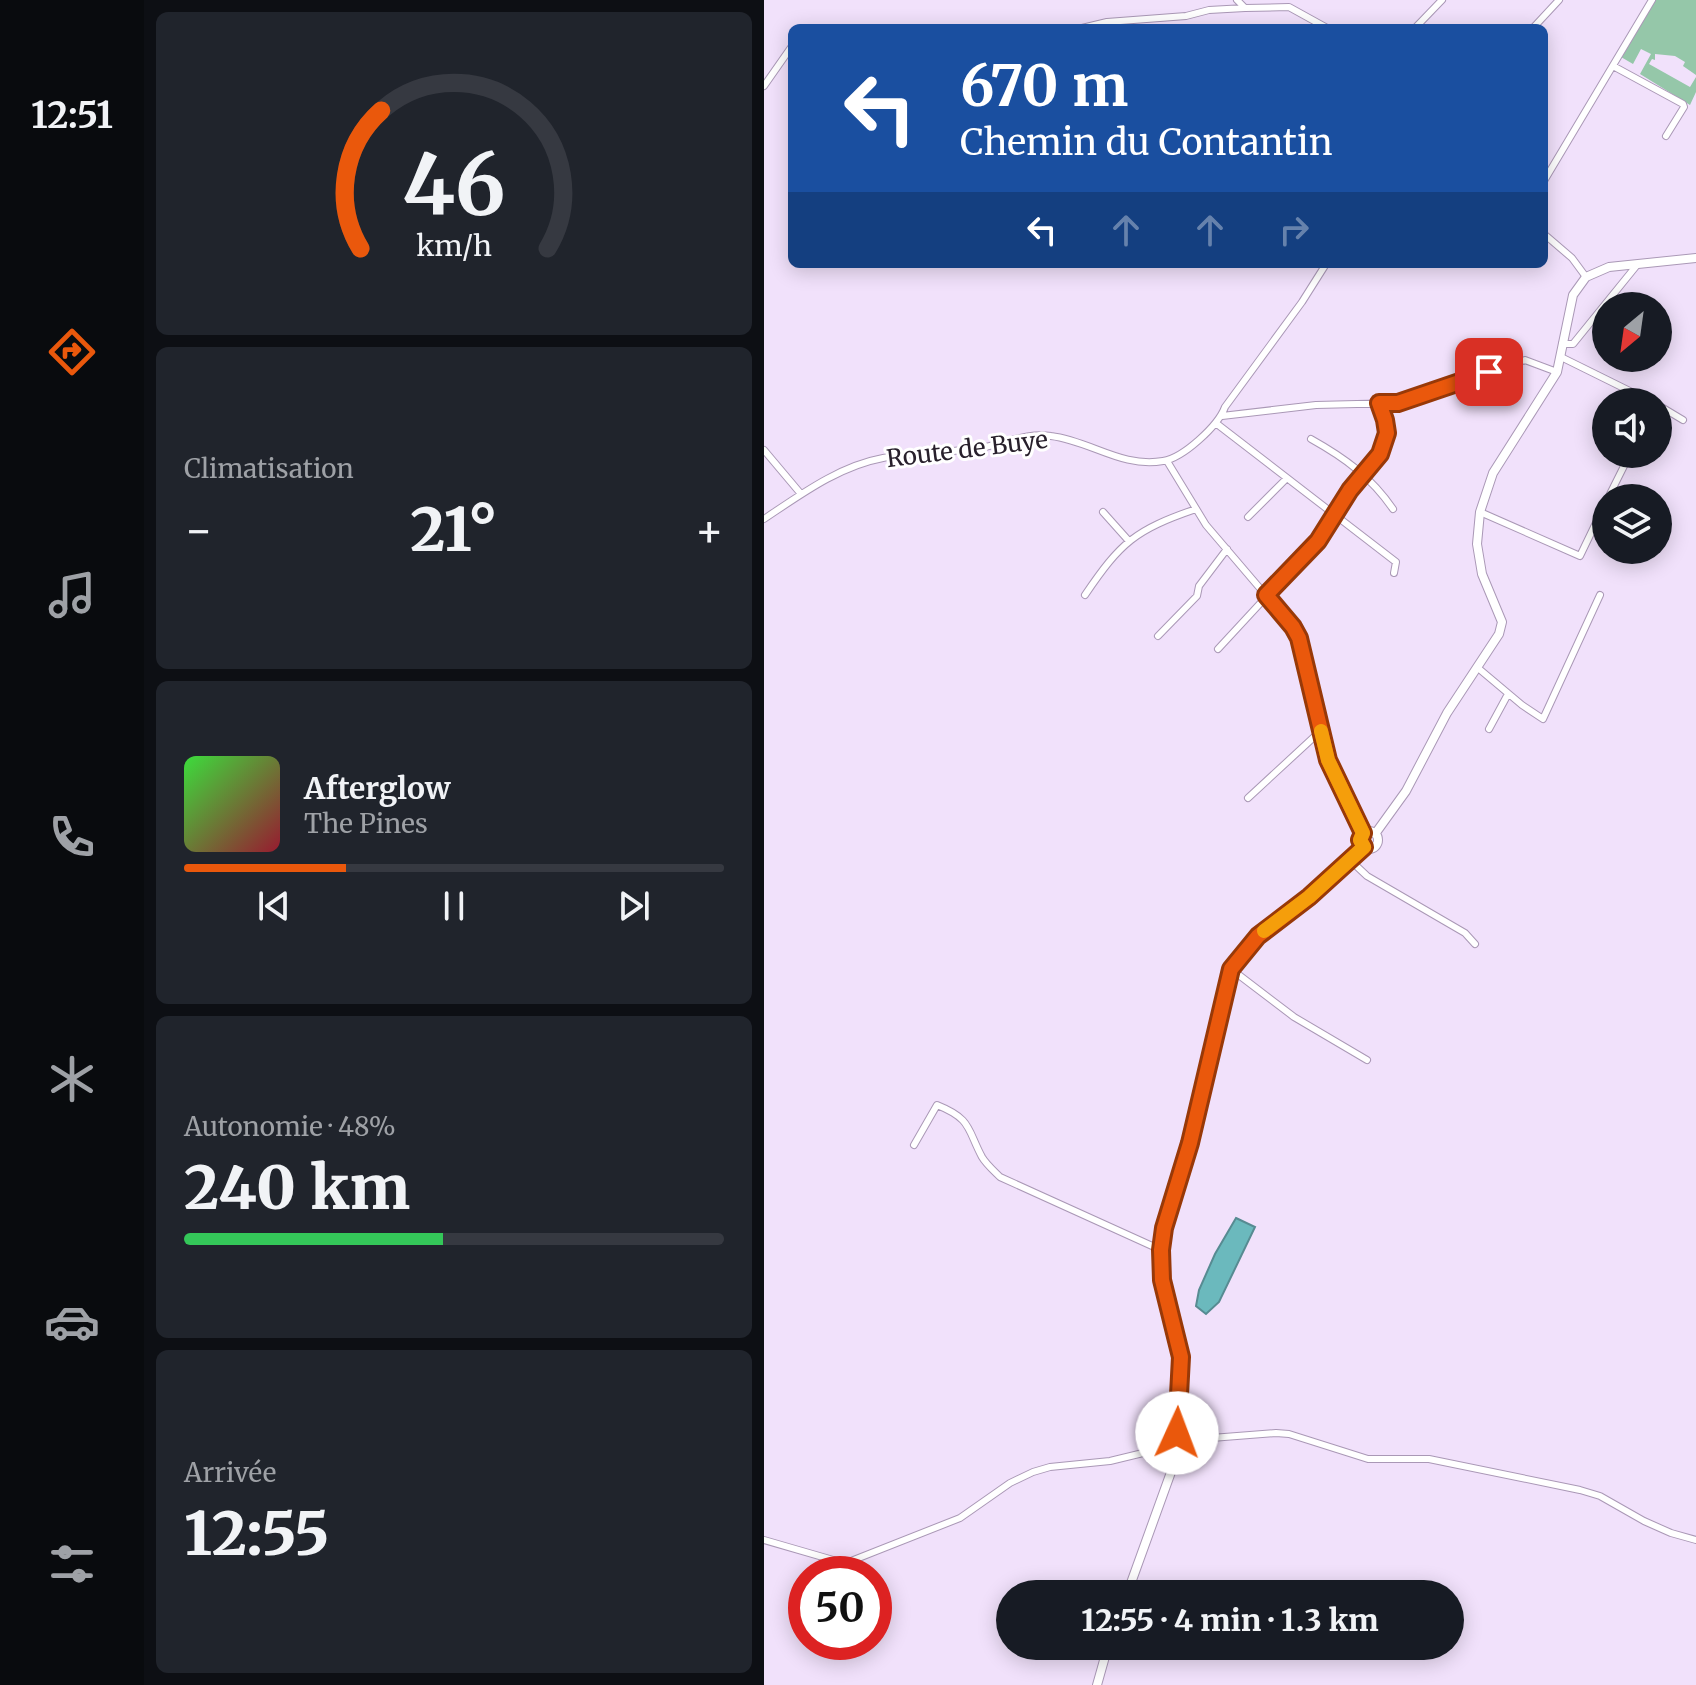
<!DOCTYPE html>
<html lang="fr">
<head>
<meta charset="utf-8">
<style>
  :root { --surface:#171b24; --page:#20242c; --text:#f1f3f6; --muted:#9ea1a6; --line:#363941; --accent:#ea580c }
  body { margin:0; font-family:Merriweather,serif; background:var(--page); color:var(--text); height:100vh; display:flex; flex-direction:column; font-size:30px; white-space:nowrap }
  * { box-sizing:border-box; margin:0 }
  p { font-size:26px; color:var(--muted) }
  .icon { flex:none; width:44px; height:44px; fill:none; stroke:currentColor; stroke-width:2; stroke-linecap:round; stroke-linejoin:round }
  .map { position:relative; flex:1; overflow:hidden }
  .panel { display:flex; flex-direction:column; gap:12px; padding:12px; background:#0d0f14; width:620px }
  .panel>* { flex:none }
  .guide { position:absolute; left:24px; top:24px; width:760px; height:244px; border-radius:12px; box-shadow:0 4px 20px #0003; background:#1a4fa0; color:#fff; overflow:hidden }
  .needle { width:52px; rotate:209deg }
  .fabs { position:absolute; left:828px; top:292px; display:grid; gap:16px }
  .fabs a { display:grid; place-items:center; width:80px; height:80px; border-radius:50%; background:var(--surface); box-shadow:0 4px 20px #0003; font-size:40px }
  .speed { position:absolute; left:24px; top:1556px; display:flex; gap:16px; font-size:40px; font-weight:700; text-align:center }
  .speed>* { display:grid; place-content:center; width:104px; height:104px; border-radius:50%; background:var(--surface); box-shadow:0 4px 20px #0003; line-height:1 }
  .speed .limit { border:12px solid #d22; background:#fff; color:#111 }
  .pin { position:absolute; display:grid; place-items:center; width:68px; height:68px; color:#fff; margin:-34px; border-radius:16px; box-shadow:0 4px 12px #0006 }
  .me { position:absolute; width:88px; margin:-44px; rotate:2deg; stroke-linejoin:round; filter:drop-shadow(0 0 6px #0008) }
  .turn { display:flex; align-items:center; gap:28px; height:168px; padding:0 40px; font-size:36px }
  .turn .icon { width:104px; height:104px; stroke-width:2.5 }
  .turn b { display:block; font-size:56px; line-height:68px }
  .lanes { display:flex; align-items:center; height:76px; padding:0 40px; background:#0003; justify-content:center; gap:40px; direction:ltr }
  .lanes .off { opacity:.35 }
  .big { font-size:60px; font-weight:800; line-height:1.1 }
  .panel .tile { flex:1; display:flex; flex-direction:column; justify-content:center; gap:12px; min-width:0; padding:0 28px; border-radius:12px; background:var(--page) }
  .panel .dial { align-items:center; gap:0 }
  .dial svg { height:208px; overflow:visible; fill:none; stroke:var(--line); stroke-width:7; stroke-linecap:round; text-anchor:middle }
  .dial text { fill:var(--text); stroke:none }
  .song { display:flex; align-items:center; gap:24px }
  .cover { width:96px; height:96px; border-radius:12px; background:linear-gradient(135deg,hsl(120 70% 55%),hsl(350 70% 35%)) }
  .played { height:8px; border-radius:4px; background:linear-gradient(90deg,var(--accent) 30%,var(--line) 30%) }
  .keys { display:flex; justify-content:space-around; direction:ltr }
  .heat { display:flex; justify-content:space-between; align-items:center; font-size:44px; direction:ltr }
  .charge { height:12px; border-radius:6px; background:linear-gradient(90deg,#34c759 48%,var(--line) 0) }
  .trip { position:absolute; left:232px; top:1580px; width:468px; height:80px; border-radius:40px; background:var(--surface); box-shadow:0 4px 20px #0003; font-weight:800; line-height:80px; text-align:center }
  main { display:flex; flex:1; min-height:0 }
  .tab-bar { display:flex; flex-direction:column; width:144px; justify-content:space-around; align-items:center; background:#090b0e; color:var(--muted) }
  .tab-bar .icon { width:56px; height:56px }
  .tab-bar .current { color:var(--accent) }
  .tab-bar b { font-size:36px; color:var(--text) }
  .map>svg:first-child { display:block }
  .green { fill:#95c7a9 }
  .water { fill:#6bb9bd; stroke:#578b92; stroke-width:2 }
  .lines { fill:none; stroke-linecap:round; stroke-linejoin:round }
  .minor-casing { stroke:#aa98b6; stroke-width:8 }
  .secondary-casing { stroke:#aa98b6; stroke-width:10 }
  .minor { stroke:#fff; stroke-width:6 }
  .secondary { stroke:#fff; stroke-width:8 }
  .route-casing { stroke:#983908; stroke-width:20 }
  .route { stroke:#ea580c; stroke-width:14 }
  .slow { stroke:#f59e0b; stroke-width:14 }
  .labels { text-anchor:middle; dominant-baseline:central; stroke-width:6; stroke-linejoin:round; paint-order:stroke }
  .street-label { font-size:24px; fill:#28202c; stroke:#fff }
</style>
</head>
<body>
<main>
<nav class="tab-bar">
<b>12:51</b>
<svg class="icon current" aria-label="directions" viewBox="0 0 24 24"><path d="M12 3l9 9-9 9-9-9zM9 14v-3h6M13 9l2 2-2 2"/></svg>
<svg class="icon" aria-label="music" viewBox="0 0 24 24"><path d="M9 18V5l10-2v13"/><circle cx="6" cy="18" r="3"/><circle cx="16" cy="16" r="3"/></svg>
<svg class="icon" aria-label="phone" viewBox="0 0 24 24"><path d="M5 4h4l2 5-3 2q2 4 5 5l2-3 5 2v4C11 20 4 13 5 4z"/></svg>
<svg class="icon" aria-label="climate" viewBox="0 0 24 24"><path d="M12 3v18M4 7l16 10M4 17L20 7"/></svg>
<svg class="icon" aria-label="car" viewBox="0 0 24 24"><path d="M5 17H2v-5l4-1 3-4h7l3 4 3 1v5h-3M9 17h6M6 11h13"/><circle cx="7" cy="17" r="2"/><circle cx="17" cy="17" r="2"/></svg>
<svg class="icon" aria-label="filters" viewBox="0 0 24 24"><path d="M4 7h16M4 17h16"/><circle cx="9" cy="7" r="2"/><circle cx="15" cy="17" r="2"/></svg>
</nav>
<section class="panel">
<div class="tile dial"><svg viewBox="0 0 100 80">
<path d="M14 69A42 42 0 1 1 86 69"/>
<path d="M14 69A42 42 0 0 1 22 16" stroke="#ea580c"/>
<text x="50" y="56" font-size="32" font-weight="700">46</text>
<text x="50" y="72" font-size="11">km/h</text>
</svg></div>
<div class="tile"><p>Climatisation</p>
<div class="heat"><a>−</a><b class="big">21°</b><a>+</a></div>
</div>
<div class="tile">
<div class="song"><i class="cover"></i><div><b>Afterglow</b><p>The Pines</p></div></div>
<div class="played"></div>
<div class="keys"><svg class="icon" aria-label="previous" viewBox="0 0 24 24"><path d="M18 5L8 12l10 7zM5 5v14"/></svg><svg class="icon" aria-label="pause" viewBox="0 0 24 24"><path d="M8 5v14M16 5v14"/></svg><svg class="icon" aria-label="next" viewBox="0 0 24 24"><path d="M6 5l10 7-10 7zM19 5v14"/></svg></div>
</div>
<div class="tile"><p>Autonomie · 48%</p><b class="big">240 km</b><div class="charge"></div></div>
<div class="tile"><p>Arrivée</p><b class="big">12:55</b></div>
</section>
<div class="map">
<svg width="932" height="1685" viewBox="0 0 932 1685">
  <rect width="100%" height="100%" fill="#f1e1fb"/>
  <path class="green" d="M 891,0 L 932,0 L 932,75 L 919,66 L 921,62 L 911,56 L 891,54 L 891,60 L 888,59 L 885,64 L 926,87 L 932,77 L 932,92 L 926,105 L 876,74 L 887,54 L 877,49 L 869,64 L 857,57 Z"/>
  <path class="water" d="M 472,1218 L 491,1227 L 455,1302 L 442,1314 L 432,1306 L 435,1290 L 451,1254 Z"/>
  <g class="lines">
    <defs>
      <path id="minor" d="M 473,0 L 481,8 L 525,7 L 563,28
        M 318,28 L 343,22 L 422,16 L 445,10 L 481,8
        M 651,28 L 678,0
        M 769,28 L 795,0
        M 849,66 L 919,104 L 920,107 L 902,136
        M 0,86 L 28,46
        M 780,181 L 888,0
        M 780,234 L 808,258 L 822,277
        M 798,344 L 809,344 L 873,265
        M 797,357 L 888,402
        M 894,405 L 919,420
        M 458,416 L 552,405 L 634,403 L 761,360 L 793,372
        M 453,424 L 632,562 L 630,573
        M 547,439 C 581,458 607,477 629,509
        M 0,450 L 37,494
        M 403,461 L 442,525 L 529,627 L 535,638 L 564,760 L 599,833
        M 844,498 L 866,454
        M 339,512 L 364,540
        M 716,512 L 816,556 L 842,502
        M 484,517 L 523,478
        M 0,519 C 36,495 75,466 119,458 C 151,452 184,453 216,448 C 240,444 263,432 287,436 C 327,441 357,468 399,461 C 419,458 454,426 461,407 L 538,302 L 562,264
        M 321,595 C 357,542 371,530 432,509
        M 394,636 L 433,596 L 435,586 L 463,549
        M 454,649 L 554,541 L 586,490 L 616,454 L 623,433 L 615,403
        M 714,668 L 758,705 L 779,719 L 836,595
        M 725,729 L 744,694
        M 484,798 L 550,737 L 558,736
        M 586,860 L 603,876 L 701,933 L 711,944
        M 467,969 L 530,1017 L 603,1060
        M 150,1145 L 173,1105 C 208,1119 203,1129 218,1157 C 222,1164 230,1171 236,1177 L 397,1250
        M 422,1440 L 512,1433 L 525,1434 L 604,1459 L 665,1459 L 816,1490 L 836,1496 L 880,1521 L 907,1533 L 932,1540
        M 0,1540 L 76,1562 L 87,1561 L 196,1518 L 246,1483 L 269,1472 L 286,1467 L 346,1461 L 379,1453 L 393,1443 L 404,1441"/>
      <path id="secondary" d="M596 840a9 9 0 1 1 18 0a9 9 0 1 1-18 0Z
        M 611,834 L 642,791 L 683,713 L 735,634 L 738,622 L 718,574 L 713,544 L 716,512 L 729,473 L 793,372 L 809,295 L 822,277 L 845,267 L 932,258
        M 413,1433 L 417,1357 L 398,1280 L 397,1250 L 400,1228 L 426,1143 L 467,969 L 494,936 L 545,897 L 600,847
        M404 1442a9 9 0 1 1 18 0a9 9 0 1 1-18 0Z
        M 363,1594 L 415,1450
        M 333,1685 L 344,1646"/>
    </defs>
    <use href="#minor" class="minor-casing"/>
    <use href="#secondary" class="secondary-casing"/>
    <use href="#minor" class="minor"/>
    <use href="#secondary" class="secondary"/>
  </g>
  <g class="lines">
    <defs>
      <path id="route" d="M 413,1433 L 417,1357 L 398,1280 L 397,1250 L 400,1228 L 426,1143 L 467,969 L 494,936 L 545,897 L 600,847 L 596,840 L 599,833 L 564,760 L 535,638 L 529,627 L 502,595 L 554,541 L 586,490 L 616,454 L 623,433 L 621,420 L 615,403 L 634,403 L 725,372"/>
    </defs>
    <use href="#route" class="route-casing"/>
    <use href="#route" class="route"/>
    <path class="slow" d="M 500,931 L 545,897 L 600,847 L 596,840 L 599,833 L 564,760 L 557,731"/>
  </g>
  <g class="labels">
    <g class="street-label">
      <text transform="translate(203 449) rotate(-7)">Route de Buye</text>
    </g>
  </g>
</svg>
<div class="fabs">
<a><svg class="needle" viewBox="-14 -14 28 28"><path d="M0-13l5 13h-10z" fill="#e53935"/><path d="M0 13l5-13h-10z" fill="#9ea1a6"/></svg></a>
<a><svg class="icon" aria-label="sound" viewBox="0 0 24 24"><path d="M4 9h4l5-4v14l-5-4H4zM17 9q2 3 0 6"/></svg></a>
<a><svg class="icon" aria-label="layers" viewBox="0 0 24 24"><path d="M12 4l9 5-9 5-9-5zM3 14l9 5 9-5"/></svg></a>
</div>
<div class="speed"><div class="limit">50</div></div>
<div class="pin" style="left:725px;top:372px;background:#d93025"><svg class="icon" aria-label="arrive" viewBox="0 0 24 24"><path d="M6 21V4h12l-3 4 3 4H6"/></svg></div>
<svg class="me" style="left:413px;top:1433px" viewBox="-20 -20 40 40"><circle r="19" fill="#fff"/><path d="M0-13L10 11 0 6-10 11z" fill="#ea580c"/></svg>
<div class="trip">12:55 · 4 min · 1.3 km</div>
<div class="guide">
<div class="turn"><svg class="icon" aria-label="left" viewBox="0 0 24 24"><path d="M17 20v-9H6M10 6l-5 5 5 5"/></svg><div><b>670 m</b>Chemin du Contantin</div></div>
<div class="lanes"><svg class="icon" aria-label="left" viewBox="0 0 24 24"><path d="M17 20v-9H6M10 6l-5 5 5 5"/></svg><svg class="icon off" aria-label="ahead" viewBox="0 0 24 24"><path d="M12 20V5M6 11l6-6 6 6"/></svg><svg class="icon off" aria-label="ahead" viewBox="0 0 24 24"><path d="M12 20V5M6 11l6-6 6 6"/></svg><svg class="icon off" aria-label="right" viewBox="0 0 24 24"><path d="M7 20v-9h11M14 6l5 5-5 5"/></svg></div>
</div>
</div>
</main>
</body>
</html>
